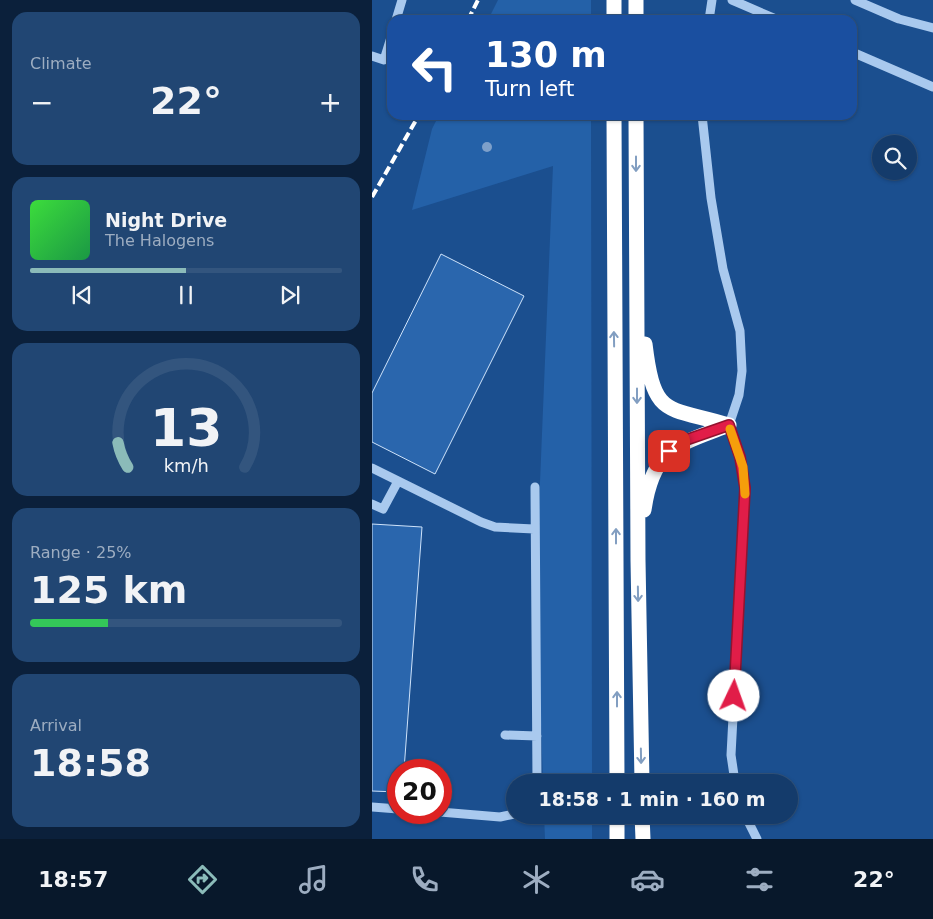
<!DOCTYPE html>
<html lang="en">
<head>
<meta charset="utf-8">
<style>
  :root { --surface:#143b6b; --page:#214673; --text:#f1f3f6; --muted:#9dadc1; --line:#33557e; --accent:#8bbbb9 }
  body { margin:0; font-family:"DejaVu Sans",sans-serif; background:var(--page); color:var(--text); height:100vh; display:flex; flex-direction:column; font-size:19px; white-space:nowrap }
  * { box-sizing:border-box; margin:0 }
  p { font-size:16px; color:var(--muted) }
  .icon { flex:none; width:28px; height:28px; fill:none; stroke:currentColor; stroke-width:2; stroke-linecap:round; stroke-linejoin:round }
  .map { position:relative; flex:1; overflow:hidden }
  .details { display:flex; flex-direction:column; gap:12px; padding:12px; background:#0b203b; width:372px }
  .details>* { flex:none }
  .hud { position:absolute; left:15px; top:15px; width:470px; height:105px; border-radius:15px; box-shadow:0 1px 4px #0004,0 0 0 1px var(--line); background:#1a4fa0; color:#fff; overflow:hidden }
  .tools { position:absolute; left:500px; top:135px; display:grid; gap:10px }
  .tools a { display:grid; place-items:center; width:45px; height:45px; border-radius:50%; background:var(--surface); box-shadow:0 1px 4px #0004,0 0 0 1px var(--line); font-size:25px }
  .speed { position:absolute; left:15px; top:759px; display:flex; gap:10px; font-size:25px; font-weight:700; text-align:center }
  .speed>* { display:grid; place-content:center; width:65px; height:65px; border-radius:50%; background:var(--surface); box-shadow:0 1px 4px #0004,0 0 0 1px var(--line); line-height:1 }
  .speed .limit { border:8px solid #d22; background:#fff; color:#111 }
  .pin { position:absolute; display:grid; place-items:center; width:42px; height:42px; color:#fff; margin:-21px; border-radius:10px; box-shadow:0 2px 8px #0006 }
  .me { position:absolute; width:55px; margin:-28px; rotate:3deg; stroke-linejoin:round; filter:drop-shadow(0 0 4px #0008) }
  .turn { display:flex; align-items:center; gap:18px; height:105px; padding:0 15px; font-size:22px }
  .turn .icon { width:65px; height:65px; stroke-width:2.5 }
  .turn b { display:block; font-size:35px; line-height:42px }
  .big { font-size:38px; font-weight:600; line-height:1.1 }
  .details .widget { flex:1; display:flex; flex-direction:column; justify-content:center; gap:8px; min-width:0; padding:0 18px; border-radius:15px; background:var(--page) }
  .details .dial { align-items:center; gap:0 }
  .dial svg { height:130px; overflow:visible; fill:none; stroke:var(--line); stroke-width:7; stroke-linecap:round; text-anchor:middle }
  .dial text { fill:var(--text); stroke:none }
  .song { display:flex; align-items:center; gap:15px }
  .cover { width:60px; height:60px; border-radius:8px; background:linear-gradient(135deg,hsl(120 70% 55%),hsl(140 70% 35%)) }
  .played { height:5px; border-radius:2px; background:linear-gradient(90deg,var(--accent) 50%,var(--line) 50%) }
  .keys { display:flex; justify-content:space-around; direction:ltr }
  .heat { display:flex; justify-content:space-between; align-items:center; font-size:28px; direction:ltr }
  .charge { height:8px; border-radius:4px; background:linear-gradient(90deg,#34c759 25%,var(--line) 0) }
  .trip { position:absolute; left:134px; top:774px; width:292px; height:50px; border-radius:25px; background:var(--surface); box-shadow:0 1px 4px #0004,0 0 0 1px var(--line); font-weight:600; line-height:50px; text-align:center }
  .menu { display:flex; height:80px; justify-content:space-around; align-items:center; background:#08182b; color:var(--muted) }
  .menu .icon { width:35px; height:35px }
  .menu .active { color:var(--accent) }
  .menu b { font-size:22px; color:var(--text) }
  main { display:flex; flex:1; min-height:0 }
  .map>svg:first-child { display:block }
  .green { fill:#2461a8 }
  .building { fill:#2a66ad; stroke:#cfe3fa }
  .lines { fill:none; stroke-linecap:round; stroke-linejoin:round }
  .minor { stroke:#a9c9ee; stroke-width:9 }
  .highway { stroke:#fff; stroke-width:15 }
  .rail { stroke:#fff; stroke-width:4; stroke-dasharray:9 4; stroke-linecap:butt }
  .tree { fill:#7ea0ca }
  .oneway { stroke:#829ec1 }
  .route-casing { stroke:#92132f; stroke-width:12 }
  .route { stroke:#e11d48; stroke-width:9 }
  .slow { stroke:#f59e0b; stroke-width:9 }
</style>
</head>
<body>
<main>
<section class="details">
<div class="widget"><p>Climate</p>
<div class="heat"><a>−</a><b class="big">22°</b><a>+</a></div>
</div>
<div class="widget">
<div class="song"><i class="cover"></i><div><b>Night Drive</b><p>The Halogens</p></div></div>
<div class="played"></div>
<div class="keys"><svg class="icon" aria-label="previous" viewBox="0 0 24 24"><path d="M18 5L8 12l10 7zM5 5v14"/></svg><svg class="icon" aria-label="pause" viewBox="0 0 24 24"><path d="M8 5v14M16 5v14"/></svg><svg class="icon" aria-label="next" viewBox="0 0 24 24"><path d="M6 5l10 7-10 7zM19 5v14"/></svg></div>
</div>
<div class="widget dial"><svg viewBox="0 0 100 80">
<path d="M14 69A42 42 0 1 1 86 69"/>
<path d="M14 69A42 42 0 0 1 8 54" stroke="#8bbbb9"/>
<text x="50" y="56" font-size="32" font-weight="700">13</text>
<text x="50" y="72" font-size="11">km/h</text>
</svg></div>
<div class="widget"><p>Range · 25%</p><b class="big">125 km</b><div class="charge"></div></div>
<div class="widget"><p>Arrival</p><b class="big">18:58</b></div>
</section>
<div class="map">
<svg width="561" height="839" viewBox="0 0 561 839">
  <rect width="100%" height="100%" fill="#1b4f8f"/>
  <path class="green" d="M 126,0 L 219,0 L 219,20 L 116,20 Z
    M 67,115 L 219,115 L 220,782 L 171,782 L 164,580 L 181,166 L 40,210 L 60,129 Z
    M 172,815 L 220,815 L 220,839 L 173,839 Z"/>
  <path class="building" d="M 69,254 L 152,296 L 63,474 L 0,442 L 0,393 Z
    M 0,524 L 50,527 L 32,770 L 26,770 L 26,792 L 0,791 Z"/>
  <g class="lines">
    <path class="minor" d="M 360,0 L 406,20
      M 483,0 L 527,19 L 561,28
      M 24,20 L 30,0
      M 337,20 L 340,0
      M 480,52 L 561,87
      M 0,56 L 12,60 L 20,34
      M 330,115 L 339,198 L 351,269 L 368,331 L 370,371 L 367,395 L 357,425 L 368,457 L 373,488 L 359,755 L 363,782
      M 0,468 L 109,522 L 123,527 L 162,529
      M 163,487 L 165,782
      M 0,504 L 11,509 L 26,481
      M 133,735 L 165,736
      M 0,807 L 26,809
      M 68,812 L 128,817 L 142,814
      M 373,815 L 385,839"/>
    <path class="highway" d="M 242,0 L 242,20
      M 264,0 L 264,20
      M 242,115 L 245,782
      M 264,115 L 266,560 L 270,782
      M 273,344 C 282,419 294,406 357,425
      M 272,510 C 281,448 305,445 357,425
      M 245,815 L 245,839
      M 270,815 L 271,839"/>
    <path class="rail" d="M 96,20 L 106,0
      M 0,197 L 47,115"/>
  </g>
  <circle class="tree" cx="115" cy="147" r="5"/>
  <defs><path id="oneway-shaft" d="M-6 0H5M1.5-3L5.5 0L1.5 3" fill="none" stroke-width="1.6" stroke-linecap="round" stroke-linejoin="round" transform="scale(1.25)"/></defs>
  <g class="oneway">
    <use href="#oneway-shaft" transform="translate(264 164) rotate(90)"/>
    <use href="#oneway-shaft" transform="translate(242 339) rotate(-91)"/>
    <use href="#oneway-shaft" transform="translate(265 396) rotate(90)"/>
    <use href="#oneway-shaft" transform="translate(244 536) rotate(-90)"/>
    <use href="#oneway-shaft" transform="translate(266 594) rotate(89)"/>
    <use href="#oneway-shaft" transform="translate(245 699) rotate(-90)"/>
    <use href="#oneway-shaft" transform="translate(269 756) rotate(89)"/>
  </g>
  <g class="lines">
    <defs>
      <path id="route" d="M 297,451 L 314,440 L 357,425 L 368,457 L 373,488 L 362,696"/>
    </defs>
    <use href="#route" class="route-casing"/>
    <use href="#route" class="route"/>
    <path class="slow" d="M 358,429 L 371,467 L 373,494"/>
  </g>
</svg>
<div class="tools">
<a><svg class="icon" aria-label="search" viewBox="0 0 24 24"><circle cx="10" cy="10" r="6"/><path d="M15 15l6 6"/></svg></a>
</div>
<div class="speed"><div class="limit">20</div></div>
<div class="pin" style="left:297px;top:451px;background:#d93025"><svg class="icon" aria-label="arrive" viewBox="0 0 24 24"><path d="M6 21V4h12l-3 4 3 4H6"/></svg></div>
<svg class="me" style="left:362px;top:696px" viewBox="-20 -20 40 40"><circle r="19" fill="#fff"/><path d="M0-13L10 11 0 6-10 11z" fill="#e11d48"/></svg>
<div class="trip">18:58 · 1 min · 160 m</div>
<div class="hud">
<div class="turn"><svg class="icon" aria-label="left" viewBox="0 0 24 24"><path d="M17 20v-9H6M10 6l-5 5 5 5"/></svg><div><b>130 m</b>Turn left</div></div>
</div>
</div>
</main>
<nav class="menu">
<b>18:57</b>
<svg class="icon active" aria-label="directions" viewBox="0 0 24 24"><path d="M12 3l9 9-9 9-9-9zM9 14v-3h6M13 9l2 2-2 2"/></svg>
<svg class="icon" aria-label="music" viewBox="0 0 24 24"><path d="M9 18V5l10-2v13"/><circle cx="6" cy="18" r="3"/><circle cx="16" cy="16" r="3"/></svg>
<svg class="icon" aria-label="phone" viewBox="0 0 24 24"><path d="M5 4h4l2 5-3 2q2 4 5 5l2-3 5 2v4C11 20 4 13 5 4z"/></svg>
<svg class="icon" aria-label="climate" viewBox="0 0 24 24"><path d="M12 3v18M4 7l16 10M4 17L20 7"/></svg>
<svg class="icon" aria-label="car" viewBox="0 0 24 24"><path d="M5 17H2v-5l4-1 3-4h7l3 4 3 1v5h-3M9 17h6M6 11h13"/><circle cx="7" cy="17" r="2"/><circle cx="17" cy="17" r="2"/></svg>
<svg class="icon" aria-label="filters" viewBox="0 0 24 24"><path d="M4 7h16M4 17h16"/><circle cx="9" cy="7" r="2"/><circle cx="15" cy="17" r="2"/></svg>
<b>22°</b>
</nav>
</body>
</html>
